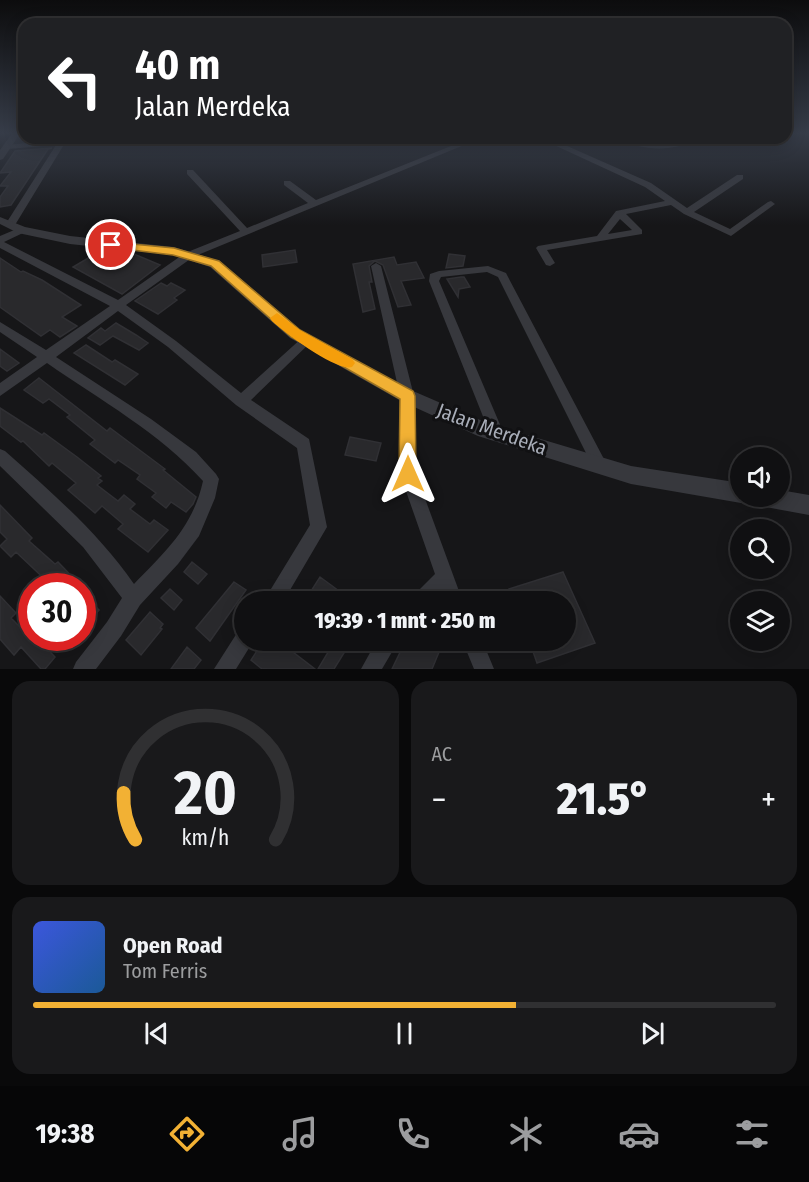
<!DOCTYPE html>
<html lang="id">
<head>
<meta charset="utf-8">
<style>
  :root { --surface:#101012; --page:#19191b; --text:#f1f3f6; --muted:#9c9d9f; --line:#303032; --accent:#f2b134 }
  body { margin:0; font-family:"Fira Sans Condensed",sans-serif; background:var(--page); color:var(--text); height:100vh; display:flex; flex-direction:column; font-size:22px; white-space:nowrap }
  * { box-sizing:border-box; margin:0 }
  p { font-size:20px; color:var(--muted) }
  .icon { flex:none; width:33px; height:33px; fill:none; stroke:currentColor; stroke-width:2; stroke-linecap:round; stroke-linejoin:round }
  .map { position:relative; height:669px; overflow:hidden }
  .panel { display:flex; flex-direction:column; gap:12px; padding:12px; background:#09090a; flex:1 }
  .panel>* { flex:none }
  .banner { position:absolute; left:18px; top:18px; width:774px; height:126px; border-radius:18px; box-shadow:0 3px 15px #0003,0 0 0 2px var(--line); background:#202124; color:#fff; overflow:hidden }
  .buttons { position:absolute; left:730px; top:447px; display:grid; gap:12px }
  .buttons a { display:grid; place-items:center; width:60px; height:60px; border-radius:50%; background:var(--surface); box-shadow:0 3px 15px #0003,0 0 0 2px var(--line); font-size:30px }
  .speed { position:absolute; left:18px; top:573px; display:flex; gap:12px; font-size:30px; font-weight:700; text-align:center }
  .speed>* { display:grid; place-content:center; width:78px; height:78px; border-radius:50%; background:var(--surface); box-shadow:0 3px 15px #0003,0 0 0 2px var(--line); line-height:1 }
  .speed .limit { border:9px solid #d22; background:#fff; color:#111 }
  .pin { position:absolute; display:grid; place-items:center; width:51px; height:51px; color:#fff; margin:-26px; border:3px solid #fff; border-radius:50%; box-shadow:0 2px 6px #0007 }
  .me { position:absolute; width:66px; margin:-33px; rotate:0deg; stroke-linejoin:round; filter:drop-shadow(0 0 4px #0008) }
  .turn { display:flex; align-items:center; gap:21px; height:126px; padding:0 18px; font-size:27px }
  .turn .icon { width:78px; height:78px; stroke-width:2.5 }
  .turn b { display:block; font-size:42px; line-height:51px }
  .big { font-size:45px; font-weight:800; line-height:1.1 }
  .panel .widget { flex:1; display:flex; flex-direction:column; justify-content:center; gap:9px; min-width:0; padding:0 21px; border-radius:18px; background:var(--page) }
  .panel .dial { align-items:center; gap:0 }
  .dial svg { height:156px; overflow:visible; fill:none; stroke:var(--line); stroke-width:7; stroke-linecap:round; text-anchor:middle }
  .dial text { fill:var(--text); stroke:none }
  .song { display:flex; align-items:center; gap:18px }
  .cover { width:72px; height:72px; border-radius:9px; background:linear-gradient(135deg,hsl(230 70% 55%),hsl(210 70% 35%)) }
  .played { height:6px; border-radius:3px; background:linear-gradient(90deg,var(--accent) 65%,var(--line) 65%) }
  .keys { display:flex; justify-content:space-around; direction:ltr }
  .heat { display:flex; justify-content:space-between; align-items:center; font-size:33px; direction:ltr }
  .panel .tiles { flex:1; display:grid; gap:12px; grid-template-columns:1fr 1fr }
  .widget:last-child { grid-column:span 2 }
  .trip { position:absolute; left:234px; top:591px; width:342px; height:60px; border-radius:30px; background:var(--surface); box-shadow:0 3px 15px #0003,0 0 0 2px var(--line); font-weight:800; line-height:60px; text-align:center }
  .menu { display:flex; height:96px; justify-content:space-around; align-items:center; background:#060607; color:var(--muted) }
  .menu .icon { width:42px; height:42px }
  .menu .selected { color:var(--accent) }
  .menu b { font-size:27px; color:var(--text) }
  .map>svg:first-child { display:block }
  .building { fill:#29292c; stroke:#303034; stroke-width:1.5 }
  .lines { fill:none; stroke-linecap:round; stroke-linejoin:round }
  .minor { fill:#37383d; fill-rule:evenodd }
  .tertiary { fill:#37383d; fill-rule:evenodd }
  .route { fill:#f2b134; stroke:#9d7322; stroke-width:1.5 }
  .slow { fill:#f59e0b }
  .labels { text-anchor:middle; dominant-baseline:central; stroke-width:6; stroke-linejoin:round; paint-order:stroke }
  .street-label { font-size:20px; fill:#a8adb8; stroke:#111113 }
</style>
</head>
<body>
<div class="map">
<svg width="809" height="669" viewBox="0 0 809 669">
  <rect width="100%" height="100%" fill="#161618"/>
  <path class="building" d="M 52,148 L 48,149 L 11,205 L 0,207 L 0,197 L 8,186 L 0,186 L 11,172 L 0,173 L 15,151 Z
    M 295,250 L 297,262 L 263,267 L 262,255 Z
    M 95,254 L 117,265 L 134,254 L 160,265 L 122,294 L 73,267 Z
    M 449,254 L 465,256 L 463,266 L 446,268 Z
    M 394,257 L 397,265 L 416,262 L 424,278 L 401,281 L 411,305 L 398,307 L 383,265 L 375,261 L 369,266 L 372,282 L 369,282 L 375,309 L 363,312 L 353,264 Z
    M 0,258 L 21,272 L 23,271 L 42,280 L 81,305 L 62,317 L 77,326 L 60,337 L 50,330 L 41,336 L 0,307 Z
    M 461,277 L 464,277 L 470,287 L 459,289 L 458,297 L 447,279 Z
    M 161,283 L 167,286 L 171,283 L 185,290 L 174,298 L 177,300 L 158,314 L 135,301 Z
    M 116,323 L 136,335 L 148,343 L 139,350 L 113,336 L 100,345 L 88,338 L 101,328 L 105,331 Z
    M 86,345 L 112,362 L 115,360 L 138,374 L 125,385 L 74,353 Z
    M 0,349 L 19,363 L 7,371 L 0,366 Z
    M 39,378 L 107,431 L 110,428 L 165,469 L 163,470 L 196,497 L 193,504 L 186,512 L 171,502 L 166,508 L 152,497 L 156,493 L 137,479 L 140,475 L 118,460 L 115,463 L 90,444 L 95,440 L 67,417 L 70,415 L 49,399 L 43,403 L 24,390 Z
    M 0,408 L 42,435 L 44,433 L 77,457 L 101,476 L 98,478 L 102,481 L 97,485 L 118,501 L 124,495 L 135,504 L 130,509 L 150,524 L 154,520 L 168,530 L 148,552 L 118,529 L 123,524 L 102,506 L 95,513 L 68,490 L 76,483 L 52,463 L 49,466 L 23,441 L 21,442 L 0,426 Z
    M 350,437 L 381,443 L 376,461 L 345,455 Z
    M 0,505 L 32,538 L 29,541 L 55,564 L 58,562 L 81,586 L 52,586 L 16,552 L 11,557 L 0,546 L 7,539 L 0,532 Z
    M 192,562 L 207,574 L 198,584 L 184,572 Z
    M 563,572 L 595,643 L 537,663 L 529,640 L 566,640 L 566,602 L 514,602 L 509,589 Z
    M 320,577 L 354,602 L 304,602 Z
    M 234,582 L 246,590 L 210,641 L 196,628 Z
    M 170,589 L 182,600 L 174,610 L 161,598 Z
    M 0,596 L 16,613 L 11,618 L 37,644 L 40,641 L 55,657 L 45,669 L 41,669 L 21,647 L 14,655 L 0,639 Z
    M 89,600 L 99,610 L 82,629 L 82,607 Z
    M 150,612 L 163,624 L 160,628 L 162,629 L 141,655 L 126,640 Z
    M 264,640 L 300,640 L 293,652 L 315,669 L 262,669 L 251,660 Z
    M 406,640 L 444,640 L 432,669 L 392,669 Z
    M 333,644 L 344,653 L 334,669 L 318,669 Z
    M 187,647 L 201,660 L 194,669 L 171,669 Z"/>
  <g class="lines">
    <path class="minor" d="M 60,138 L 68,138 L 15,225 L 13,227 L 7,227 L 5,225 L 56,145 L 7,149 L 3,147 L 7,145 L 59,140 Z
      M 471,138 L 481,138 L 193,257 L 126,305 L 176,341 L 241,393 L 303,337 L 311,337 L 313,340 L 251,400 L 309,439 L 327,527 L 283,602 L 263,602 L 310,525 L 297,448 L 236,405 L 168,347 L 118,311 L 56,357 L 151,419 L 196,452 L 216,474 L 219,479 L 215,498 L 199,536 L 178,564 L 140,605 L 121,636 L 96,669 L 73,669 L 76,662 L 107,622 L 122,598 L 83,547 L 0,466 L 0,449 L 5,451 C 51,492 99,533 134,584 C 165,552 193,527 203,481 C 160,433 100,400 47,363 L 0,396 L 0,383 L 37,357 L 0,332 L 0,322 L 46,350 L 110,306 L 0,248 L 0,236 L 19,228 L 25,228 L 25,232 L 4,242 L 118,300 L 185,253 L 240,231 L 187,174 L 187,170 L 193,170 L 247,228 L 308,203 L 284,185 L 284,181 L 290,181 L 316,200 Z
      M 539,138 L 549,138 L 651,183 L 687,208 L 737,175 L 743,175 L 743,179 L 694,212 L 730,229 L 768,202 L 771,201 L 775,204 L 731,236 L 684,214 L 671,205 L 626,214 L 642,230 L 642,234 L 547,250 L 555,263 L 550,266 L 546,265 L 536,248 L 538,246 L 597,236 L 616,211 L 665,201 L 645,187 ZM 620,219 L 632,230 L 608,234 Z
      M 620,138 C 634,138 645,145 659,144 C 672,144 684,138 698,138 C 676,152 642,152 620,138 Z
      M 376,263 L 381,266 L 414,396 L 416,474 L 463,602 L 445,602 L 442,593 L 434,602 L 412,602 L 414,595 L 435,574 L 400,474 L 400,396 L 371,266 Z
      M 488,266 L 506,273 L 507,275 L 605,461 L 608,466 L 605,471 L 600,473 L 595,471 L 498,277 L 487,272 L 441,277 L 439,281 L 504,434 L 502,439 L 497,440 L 492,439 L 429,281 L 430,274 L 439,271 Z
      M 244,630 L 244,640 L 254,640 L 236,669 L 214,669 L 237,633 Z
      M 377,640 L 399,640 L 382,669 L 361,669 Z
      M 462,640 L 482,640 L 494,669 L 474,669 Z"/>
    <path class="tertiary" d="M 13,132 L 21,132 L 3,159 L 0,160 L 0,150 Z
      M 0,217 L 25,227 L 70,236 L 174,247 L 220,261 L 300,330 L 413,391 L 487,423 L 631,466 L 741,483 L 741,496 L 749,496 L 748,500 L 741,503 L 631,484 L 478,436 L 401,401 L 290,338 L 210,267 L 173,255 L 70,244 L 18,233 L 0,224 Z
      M 780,490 L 809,495 L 809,515 L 760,506 L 753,503 L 750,496 L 780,496 Z"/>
  </g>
  <linearGradient id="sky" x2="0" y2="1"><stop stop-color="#0c0c0d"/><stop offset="0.59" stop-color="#363c48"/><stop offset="1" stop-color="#363c48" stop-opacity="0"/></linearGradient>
  <rect width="809" height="225" fill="url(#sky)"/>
  <path class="route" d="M 111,242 L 174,248 L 219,261 L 300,330 L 413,391 L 415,396 L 416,474 L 414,480 L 408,482 L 402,480 L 399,474 L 400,399 L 291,337 L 211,266 L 173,255 L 107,247 L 105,245 Z"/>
  <path class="slow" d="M 277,313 L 300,330 L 352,359 L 355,363 L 352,367 C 337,372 285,333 272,321 L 270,318 Z"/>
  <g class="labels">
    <g class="street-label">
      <text transform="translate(492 429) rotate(20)">Jalan Merdeka</text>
    </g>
  </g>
</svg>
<div class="buttons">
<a><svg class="icon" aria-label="sound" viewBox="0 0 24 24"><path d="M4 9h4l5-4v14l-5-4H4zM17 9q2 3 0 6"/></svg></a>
<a><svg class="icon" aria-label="search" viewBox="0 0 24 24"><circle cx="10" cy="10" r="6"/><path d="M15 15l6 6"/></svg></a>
<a><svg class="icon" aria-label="layers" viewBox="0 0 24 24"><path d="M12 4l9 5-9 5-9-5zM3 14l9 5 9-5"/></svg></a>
</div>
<div class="speed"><div class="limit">30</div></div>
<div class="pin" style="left:111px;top:245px;background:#d93025"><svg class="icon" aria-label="arrive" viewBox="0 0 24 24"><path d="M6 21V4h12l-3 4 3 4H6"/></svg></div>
<svg class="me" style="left:408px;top:474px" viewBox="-20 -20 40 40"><path d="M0-17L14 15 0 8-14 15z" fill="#f2b134" stroke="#fff" stroke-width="4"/></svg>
<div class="trip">19:39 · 1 mnt · 250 m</div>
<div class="banner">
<div class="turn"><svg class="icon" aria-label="left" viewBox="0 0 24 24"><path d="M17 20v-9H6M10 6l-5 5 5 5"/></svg><div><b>40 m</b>Jalan Merdeka</div></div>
</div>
</div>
<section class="panel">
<div class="tiles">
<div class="widget dial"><svg viewBox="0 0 100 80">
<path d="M14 69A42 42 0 1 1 86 69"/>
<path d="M14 69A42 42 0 0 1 8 45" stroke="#f2b134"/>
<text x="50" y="56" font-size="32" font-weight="700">20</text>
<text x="50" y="72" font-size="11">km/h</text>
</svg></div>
<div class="widget"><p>AC</p>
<div class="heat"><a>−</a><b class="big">21.5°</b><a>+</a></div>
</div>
<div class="widget">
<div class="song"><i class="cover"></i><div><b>Open Road</b><p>Tom Ferris</p></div></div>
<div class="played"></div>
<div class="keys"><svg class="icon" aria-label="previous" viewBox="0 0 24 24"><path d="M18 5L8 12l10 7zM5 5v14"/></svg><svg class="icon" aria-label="pause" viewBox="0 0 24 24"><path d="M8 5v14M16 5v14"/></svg><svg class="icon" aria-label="next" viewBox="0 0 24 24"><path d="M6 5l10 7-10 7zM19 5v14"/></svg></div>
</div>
</div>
</section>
<nav class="menu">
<b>19:38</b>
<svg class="icon selected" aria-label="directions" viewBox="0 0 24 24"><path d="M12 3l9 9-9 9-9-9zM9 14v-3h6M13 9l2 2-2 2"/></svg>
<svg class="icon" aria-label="music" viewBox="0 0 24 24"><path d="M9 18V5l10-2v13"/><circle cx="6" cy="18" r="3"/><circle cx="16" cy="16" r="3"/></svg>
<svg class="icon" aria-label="phone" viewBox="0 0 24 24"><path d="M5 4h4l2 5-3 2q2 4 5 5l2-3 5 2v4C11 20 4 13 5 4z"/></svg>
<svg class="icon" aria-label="climate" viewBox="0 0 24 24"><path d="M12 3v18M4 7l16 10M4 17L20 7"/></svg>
<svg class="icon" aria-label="car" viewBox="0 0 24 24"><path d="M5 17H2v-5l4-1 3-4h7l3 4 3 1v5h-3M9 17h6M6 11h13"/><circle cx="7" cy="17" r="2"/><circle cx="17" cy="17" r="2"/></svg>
<svg class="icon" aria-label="filters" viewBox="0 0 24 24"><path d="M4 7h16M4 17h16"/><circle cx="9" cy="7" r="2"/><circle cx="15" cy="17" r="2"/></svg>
</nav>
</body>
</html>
